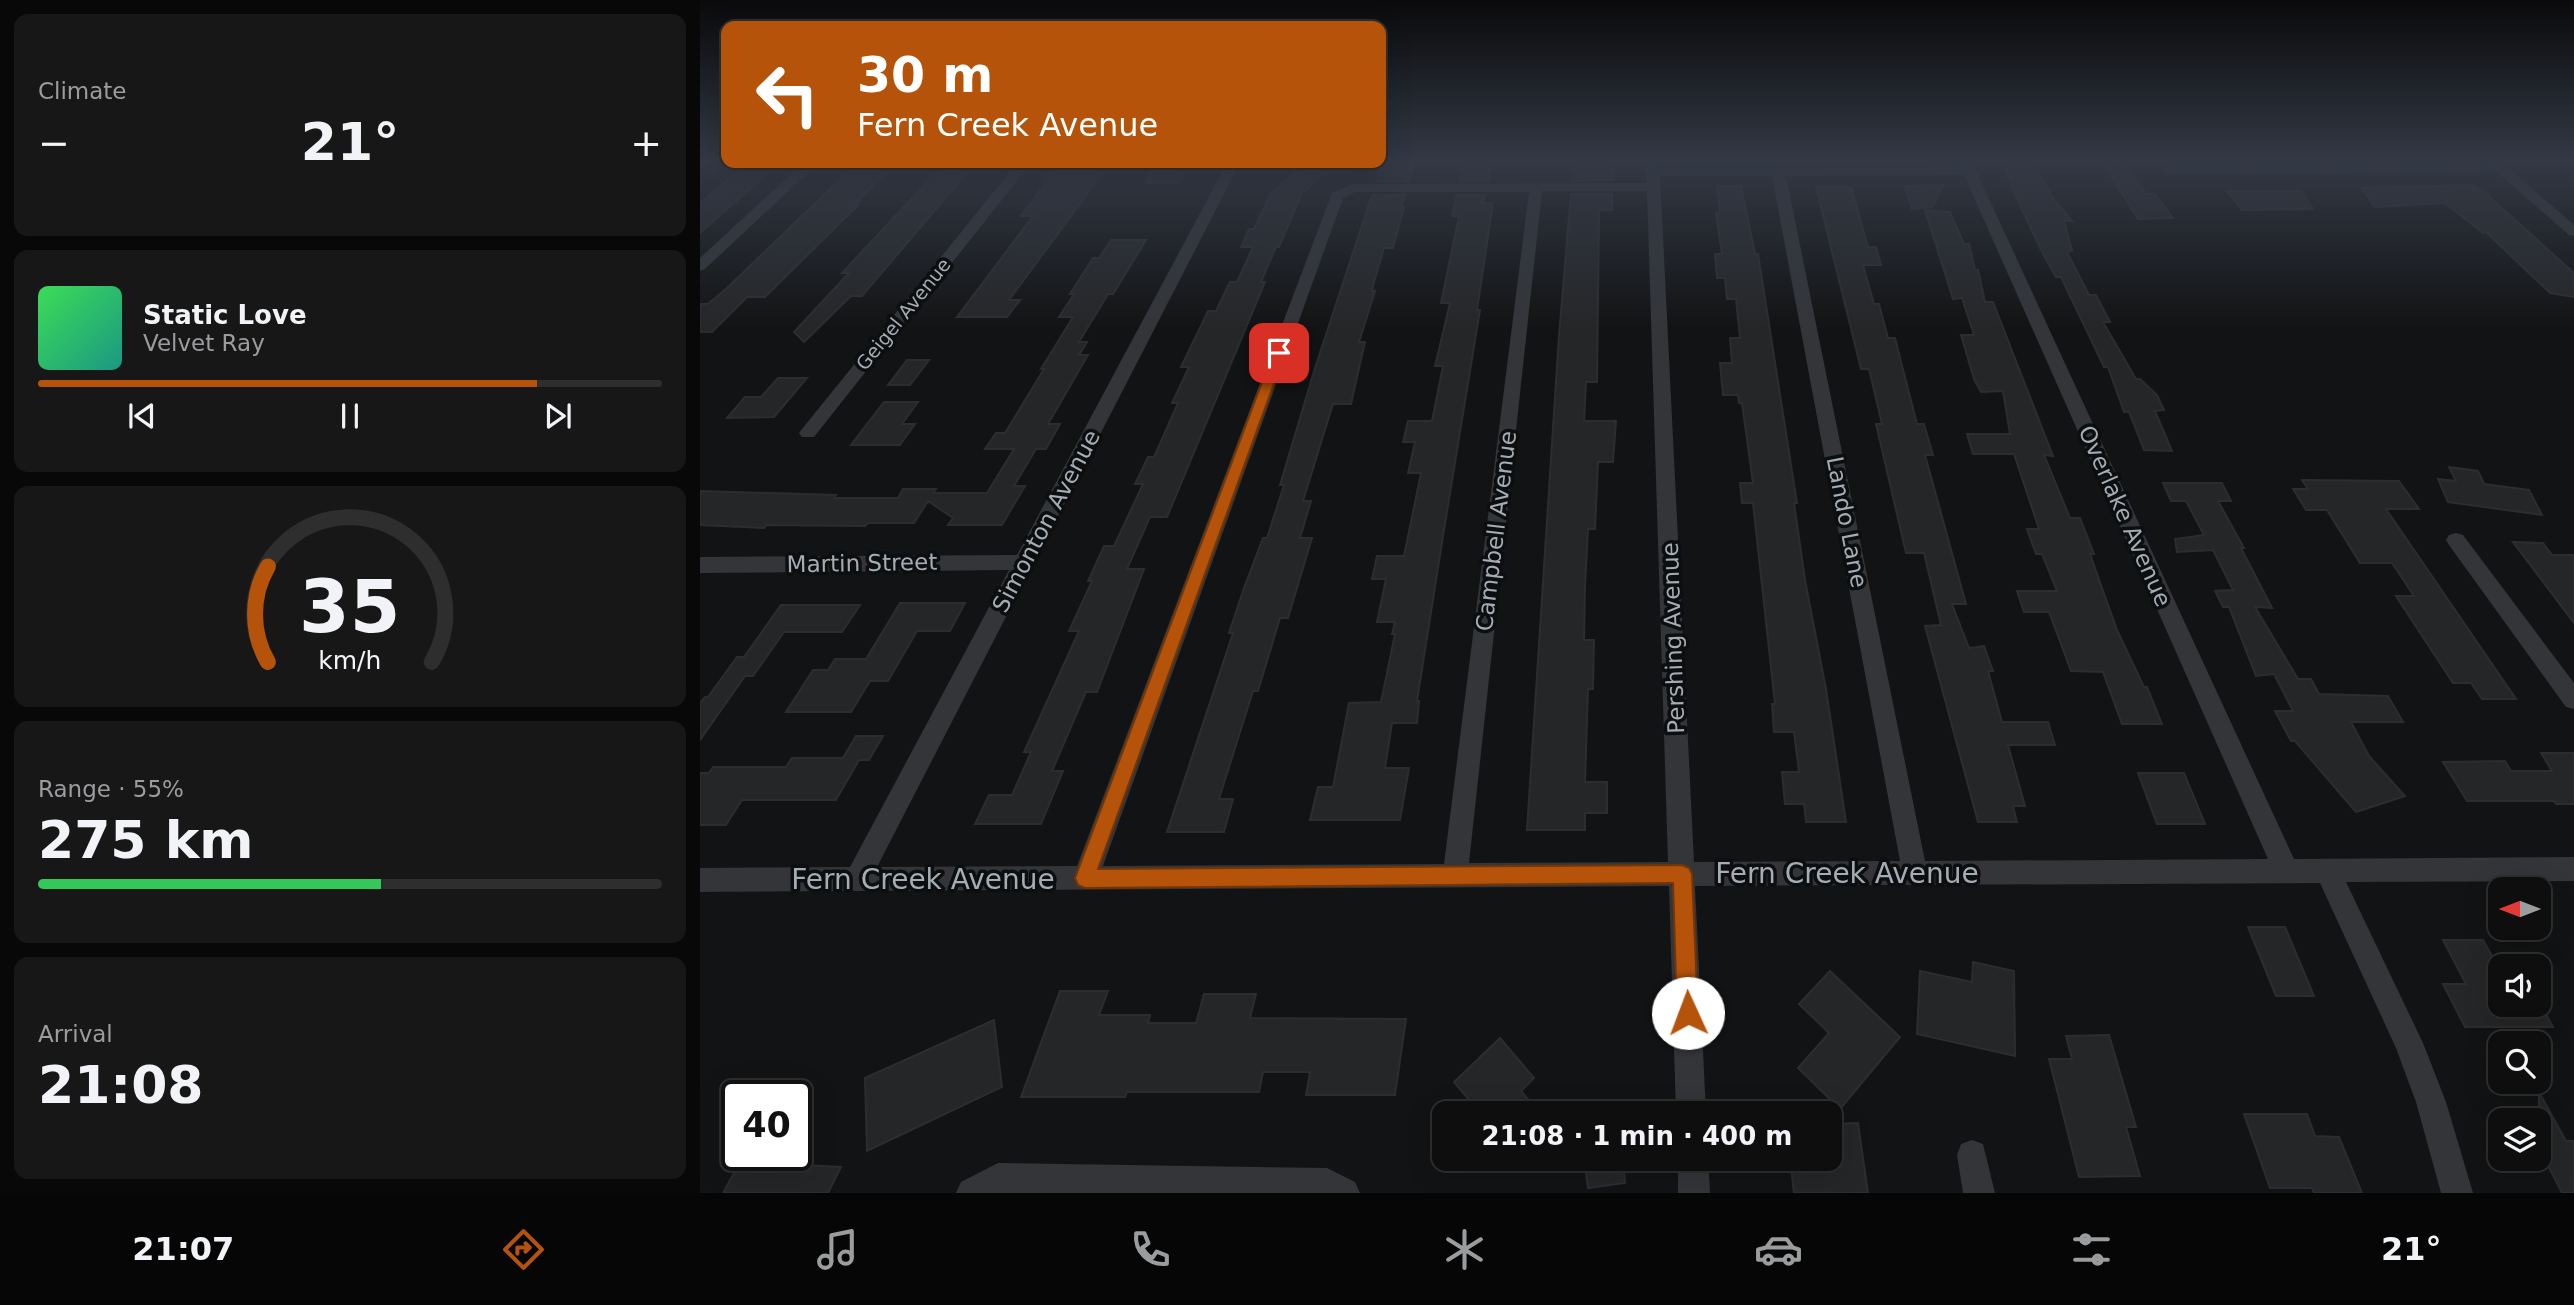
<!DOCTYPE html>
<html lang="en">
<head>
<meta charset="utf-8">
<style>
  :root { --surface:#0e0e0f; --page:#171718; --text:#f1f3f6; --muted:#9b9c9e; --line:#2e2e2f; --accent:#b45309 }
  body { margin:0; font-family:"DejaVu Sans",sans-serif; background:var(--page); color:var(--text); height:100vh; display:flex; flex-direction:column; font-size:26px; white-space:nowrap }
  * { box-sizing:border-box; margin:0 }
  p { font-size:23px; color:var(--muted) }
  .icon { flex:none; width:38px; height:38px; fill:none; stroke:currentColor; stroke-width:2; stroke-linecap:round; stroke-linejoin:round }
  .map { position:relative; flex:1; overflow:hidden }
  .sheet { display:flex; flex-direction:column; gap:14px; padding:14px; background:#080808; width:700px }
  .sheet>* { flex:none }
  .guide { position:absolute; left:21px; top:21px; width:665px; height:147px; border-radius:14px; box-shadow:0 7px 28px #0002,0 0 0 2px var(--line); background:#b45309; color:#fff; overflow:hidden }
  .needle { width:46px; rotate:270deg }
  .controls { position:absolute; left:1788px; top:877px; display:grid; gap:14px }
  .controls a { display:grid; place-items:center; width:63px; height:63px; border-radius:14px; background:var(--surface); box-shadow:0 7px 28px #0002,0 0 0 2px var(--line); font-size:35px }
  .speed { position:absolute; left:21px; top:1080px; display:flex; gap:14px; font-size:35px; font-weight:700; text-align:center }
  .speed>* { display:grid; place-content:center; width:91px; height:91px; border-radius:50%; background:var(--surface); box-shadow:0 7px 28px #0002,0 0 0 2px var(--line); line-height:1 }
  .speed .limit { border:4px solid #111; border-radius:10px; background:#fff; color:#111 }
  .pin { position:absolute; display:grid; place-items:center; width:60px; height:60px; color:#fff; margin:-30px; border-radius:14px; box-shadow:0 4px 10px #0006 }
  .me { position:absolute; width:77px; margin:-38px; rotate:358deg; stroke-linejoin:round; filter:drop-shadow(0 0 5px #0008) }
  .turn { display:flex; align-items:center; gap:24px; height:147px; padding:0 21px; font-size:32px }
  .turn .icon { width:91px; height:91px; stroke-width:2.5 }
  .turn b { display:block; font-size:49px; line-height:60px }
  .big { font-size:52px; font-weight:600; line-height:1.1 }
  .sheet .card { flex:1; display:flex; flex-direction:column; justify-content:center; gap:10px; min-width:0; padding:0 24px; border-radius:14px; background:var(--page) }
  .sheet .dial { align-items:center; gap:0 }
  .dial svg { height:182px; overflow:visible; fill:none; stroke:var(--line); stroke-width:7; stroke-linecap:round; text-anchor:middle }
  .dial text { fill:var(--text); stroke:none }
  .song { display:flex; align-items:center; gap:21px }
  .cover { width:84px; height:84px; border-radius:10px; background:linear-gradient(135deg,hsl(130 70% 55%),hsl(170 70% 35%)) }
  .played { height:7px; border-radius:4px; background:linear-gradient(90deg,var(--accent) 80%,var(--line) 80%) }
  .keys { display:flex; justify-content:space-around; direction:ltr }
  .heat { display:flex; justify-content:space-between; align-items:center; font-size:38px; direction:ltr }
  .charge { height:10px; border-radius:5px; background:linear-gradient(90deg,#34c759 55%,var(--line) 0) }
  .trip { position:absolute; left:732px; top:1101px; width:410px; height:70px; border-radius:14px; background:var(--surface); box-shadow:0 7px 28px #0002,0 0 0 2px var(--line); font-weight:600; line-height:70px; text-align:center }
  .dock { display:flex; height:112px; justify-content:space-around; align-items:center; background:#060606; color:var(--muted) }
  .dock .icon { width:49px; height:49px }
  .dock .selected { color:var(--accent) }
  .dock b { font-size:32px; color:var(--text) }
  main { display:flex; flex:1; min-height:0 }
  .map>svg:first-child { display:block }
  .building { fill:#252628; stroke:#2c2d30; stroke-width:2 }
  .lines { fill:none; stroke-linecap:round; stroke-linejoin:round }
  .minor { fill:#333539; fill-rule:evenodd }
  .route { fill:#b45309; stroke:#753606; stroke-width:2 }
  .labels { text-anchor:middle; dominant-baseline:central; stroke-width:7; stroke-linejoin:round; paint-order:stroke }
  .far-street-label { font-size:19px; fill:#a4acb4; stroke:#0d0e0f }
  .street-label { font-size:23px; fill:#a4acb4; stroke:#0d0e0f }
  .near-street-label { font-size:28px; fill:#a4acb4; stroke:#0d0e0f }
</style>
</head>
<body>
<main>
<section class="sheet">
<div class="card"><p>Climate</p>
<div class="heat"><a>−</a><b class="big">21°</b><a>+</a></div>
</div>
<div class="card">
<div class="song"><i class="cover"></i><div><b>Static Love</b><p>Velvet Ray</p></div></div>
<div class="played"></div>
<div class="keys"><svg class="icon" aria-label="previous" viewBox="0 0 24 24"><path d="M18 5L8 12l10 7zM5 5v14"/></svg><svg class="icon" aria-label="pause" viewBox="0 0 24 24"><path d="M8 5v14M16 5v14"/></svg><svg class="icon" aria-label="next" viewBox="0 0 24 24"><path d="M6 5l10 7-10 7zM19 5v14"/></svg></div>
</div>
<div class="card dial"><svg viewBox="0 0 100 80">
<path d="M14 69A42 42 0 1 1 86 69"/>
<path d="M14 69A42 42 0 0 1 14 27" stroke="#b45309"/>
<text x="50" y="56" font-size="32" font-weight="700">35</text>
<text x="50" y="72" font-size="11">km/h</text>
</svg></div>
<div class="card"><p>Range · 55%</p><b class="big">275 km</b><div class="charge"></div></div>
<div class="card"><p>Arrival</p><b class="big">21:08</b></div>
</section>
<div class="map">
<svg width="1874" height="1193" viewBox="0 0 1874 1193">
  <rect width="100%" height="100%" fill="#121314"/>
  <path class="building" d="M 683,162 L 715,162 L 709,181 L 677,181 Z
    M 764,162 L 791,162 L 788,181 L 760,181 Z
    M 874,162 L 913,162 L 913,180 L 873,181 Z
    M 1304,162 L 1330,162 L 1351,192 L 1348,192 L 1372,221 L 1364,221 L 1372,251 L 1367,252 L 1389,295 L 1396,295 L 1410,322 L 1403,322 L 1436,379 L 1440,379 L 1457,395 L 1464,410 L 1455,411 L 1472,451 L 1444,450 L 1429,412 L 1424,412 L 1408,367 L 1404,367 L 1361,277 L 1356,277 L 1343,254 L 1315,195 Z
    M 157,163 L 195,163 L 155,205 L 158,205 L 65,297 L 47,297 L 12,332 L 0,332 L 0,304 L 8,304 L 27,288 Z
    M 245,163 L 275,163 L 162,296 L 151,296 L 104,342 L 94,332 L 149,273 L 142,273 Z
    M 356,163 L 385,163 L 379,171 L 404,171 L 309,300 L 320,300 L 307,317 L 257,317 L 333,216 L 321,216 L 348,180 L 342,180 Z
    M 458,163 L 490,163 L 478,183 L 445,183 Z
    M 630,163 L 636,163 L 602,193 L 579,247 L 576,247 L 561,282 L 565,282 L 467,517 L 450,517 L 427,569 L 444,569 L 397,692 L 386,692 L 352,771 L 363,771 L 341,824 L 275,824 L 289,795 L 312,795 L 331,752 L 324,752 L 379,631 L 369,631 L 392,581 L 388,581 L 404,546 L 414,546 L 443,484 L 435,484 L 448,457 L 454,457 L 478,403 L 472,403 L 489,367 L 481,367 L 508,311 L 516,311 L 530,282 L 537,282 L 553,247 L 541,247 L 549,229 L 554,229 L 570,195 L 593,174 Z
    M 1403,163 L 1426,163 L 1446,194 L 1455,194 L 1473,218 L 1438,219 Z
    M 37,172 L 69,172 L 0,233 L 0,203 Z
    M 1243,185 L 1233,207 L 1212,209 L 1205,186 Z
    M 1772,185 L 1782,190 L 1874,273 L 1874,297 L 1850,293 L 1786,232 L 1783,233 L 1745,203 L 1675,207 L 1661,188 Z
    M 1017,186 L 1041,186 L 1055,254 L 1058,254 L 1097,503 L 1094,503 L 1105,580 L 1126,689 L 1146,822 L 1106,822 L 1104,804 L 1085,804 L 1082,772 L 1099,772 L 1094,732 L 1074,732 L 1072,704 L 1075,704 L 1053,503 L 1042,503 L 1040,483 L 1053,483 L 1042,403 L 1039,403 L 1038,395 L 1023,395 L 1020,363 L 1032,363 L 1030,338 L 1040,338 L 1036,299 L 1027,299 L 1025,278 L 1017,278 L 1015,254 L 1022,254 L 1016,213 L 1020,213 Z
    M 1116,187 L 1151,187 L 1168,247 L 1176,247 L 1181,265 L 1163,265 L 1174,304 L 1179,304 L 1188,338 L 1195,338 L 1217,424 L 1224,424 L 1233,455 L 1225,455 L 1266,604 L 1252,604 L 1269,648 L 1284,646 L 1293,671 L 1288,671 L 1302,722 L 1348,722 L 1355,745 L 1308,745 L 1325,806 L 1313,806 L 1317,822 L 1278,822 L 1225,626 L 1241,625 L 1224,553 L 1206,553 L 1176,424 L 1182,424 L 1169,369 L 1161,369 Z
    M 1527,191 L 1601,191 L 1613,209 L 1542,210 Z
    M 871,194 L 912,194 L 912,210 L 899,210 L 897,382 L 886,382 L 884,421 L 916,421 L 913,462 L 898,462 L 895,529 L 888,529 L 885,586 L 884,640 L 894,640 L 893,689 L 888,689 L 885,782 L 907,782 L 907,813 L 885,813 L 885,830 L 827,830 L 859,335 Z
    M 672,195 L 705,195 L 701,207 L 704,207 L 693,248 L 684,248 L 674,282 L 672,291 L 675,291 L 659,342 L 665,342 L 651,404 L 633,404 L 603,501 L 611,501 L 600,538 L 612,538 L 588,618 L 580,618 L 558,691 L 553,691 L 519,799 L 533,799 L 524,832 L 467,832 L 533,633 L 529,633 L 544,588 L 563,538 L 567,538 L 584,485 L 580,485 L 615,368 Z
    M 757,195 L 785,195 L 783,203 L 793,203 L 777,310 L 780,310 L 743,536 L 717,701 L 719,701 L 717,723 L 692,723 L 685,768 L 709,768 L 700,820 L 610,820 L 618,787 L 633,787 L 649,703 L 681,702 L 695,634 L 692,634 L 695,622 L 677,622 L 686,579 L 672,579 L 677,556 L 704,556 L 721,473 L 708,473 L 715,442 L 703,442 L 708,421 L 732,421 L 743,366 L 735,366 L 750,303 L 741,303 L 759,216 L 752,216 Z
    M 1225,210 L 1250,212 L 1264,244 L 1269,244 L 1275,270 L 1278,270 L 1285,302 L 1293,302 L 1353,456 L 1344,455 L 1370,518 L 1380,518 L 1394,554 L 1390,554 L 1417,630 L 1444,687 L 1447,687 L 1462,724 L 1422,724 L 1403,672 L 1371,671 L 1349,612 L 1324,612 L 1317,591 L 1357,591 L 1342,554 L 1336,554 L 1327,529 L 1339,529 L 1314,454 L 1273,454 L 1267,434 L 1310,434 L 1303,391 L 1281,392 L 1274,379 L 1261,335 L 1274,335 L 1262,298 L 1253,299 Z
    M 411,240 L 446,240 L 413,294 L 408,294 L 379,342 L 387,342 L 379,355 L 388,355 L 348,424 L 360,424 L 346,449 L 336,449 L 314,486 L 325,486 L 302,525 L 248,525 L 253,518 L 228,501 L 214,523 L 168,523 L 165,526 L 66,525 L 64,528 L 0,525 L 0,491 L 136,495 L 134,498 L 198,498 L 203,489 L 236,489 L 233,493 L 287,493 L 314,449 L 285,449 L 296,433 L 305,433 L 344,369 L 341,369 L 373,317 L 359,317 L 374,294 L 370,294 L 393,258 L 399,258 Z
    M 207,360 L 229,360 L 210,385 L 188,385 Z
    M 78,378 L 107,378 L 74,417 L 27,418 L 45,397 L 61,397 Z
    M 184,402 L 218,402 L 202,424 L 215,424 L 200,445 L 151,445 Z
    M 1749,467 L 1778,471 L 1784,484 L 1829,490 L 1842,515 L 1748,502 L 1738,479 L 1756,481 Z
    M 1602,480 L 1699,481 L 1719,509 L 1686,509 L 1816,699 L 1782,699 L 1771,683 L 1753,683 L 1696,596 L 1714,596 L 1692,563 L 1660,563 L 1627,510 L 1606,510 L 1593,489 L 1608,489 Z
    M 1463,483 L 1522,483 L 1531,501 L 1518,501 L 1544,548 L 1541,548 L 1572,608 L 1555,607 L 1598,679 L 1611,679 L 1619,694 L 1688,696 L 1703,722 L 1651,722 L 1669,756 L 1705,796 L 1656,812 L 1595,741 L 1591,741 L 1575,711 L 1593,711 L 1574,674 L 1556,676 L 1529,607 L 1523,607 L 1515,591 L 1533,590 L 1513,550 L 1477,552 L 1475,539 L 1504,535 L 1486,501 L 1471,501 Z
    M 1813,542 L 1843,543 L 1852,555 L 1874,555 L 1874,623 Z
    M 200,603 L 265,603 L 250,631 L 217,631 L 188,681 L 170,681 L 151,712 L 86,712 L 113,670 L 128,670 L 135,659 L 166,659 Z
    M 81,605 L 160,605 L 142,632 L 84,632 L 53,676 L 45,676 L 0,740 L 0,703 L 5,697 L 8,697 L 37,657 L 44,657 Z
    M 156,736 L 183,736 L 169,760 L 159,760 L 136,800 L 42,800 L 26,825 L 0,825 L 0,773 L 9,773 L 13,767 L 86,767 L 92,758 L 143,758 Z
    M 1841,753 L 1874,753 L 1874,804 L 1856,804 L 1854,801 L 1767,801 L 1743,762 L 1805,761 L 1811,771 L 1852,771 Z
    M 1438,773 L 1484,773 L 1505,824 L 1457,824 Z
    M 1548,927 L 1585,927 L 1614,996 L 1576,996 Z
    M 1743,940 L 1783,940 L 1801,972 L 1801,1004 L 1840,1004 L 1853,1027 L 1765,1027 L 1743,984 L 1766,984 Z
    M 1273,962 L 1314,971 L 1315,1056 L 1217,1034 L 1220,971 L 1272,982 Z
    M 1130,971 L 1200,1037 L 1140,1109 L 1098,1068 L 1129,1033 L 1099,1004 Z
    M 360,991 L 408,991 L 399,1015 L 450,1015 L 448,1023 L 496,1023 L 504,994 L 556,994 L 550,1018 L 706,1019 L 695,1095 L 606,1095 L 610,1072 L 563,1072 L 559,1092 L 427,1092 L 425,1097 L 321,1097 Z
    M 294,1020 L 302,1087 L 167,1151 L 165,1078 Z
    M 1409,1035 L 1436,1127 L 1426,1127 L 1440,1176 L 1379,1177 L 1349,1059 L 1372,1059 L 1366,1036 Z
    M 800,1038 L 834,1078 L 821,1091 L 840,1113 L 780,1113 L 754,1082 Z
    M 1839,1092 L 1866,1141 L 1874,1141 L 1874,1193 L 1862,1193 L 1839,1148 Z
    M 1544,1114 L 1607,1114 L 1615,1136 L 1639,1137 L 1662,1193 L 1614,1193 L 1612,1188 L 1570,1188 Z
    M 1158,1123 L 1168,1193 L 1094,1193 L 1090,1158 L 1129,1158 L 1129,1124 Z
    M 884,1158 L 923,1158 L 925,1183 L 888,1188 Z
    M 40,1162 L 141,1167 L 128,1193 L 23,1193 Z"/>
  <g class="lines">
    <path class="minor" d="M 946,162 L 960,162 L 960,168 L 1261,167 L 1258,162 L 1272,162 L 1594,859 L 1874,857 L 1874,881 L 1646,882 L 1723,1043 L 1746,1102 L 1773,1193 L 1741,1193 L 1716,1102 L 1696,1048 L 1620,883 L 995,886 L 1006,1113 L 976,1113 L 969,886 L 0,892 L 0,868 L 150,867 L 309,570 L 0,573 L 0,557 L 317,555 L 527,163 L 540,163 L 177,867 L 377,866 L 632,193 L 653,184 L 947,183 ZM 1264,175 L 1568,859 L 1225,861 L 1086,176 ZM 960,176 L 1072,176 L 1200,861 L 994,862 ZM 842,191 L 947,191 L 968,862 L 769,863 ZM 655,192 L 829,192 L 744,864 L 403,866 L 643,198 Z
      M 1787,162 L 1801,162 L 1805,165 L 1874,225 L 1874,236 L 1869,235 L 1797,172 L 1467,174 L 1460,170 L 1467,166 L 1788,164 Z
      M 103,163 L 118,163 L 5,269 L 0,271 L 0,258 Z
      M 317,163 L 331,163 L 114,437 L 102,437 L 99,433 L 102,429 Z
      M 1756,533 L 1763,535 L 1874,683 L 1874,709 L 1866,707 L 1749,545 L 1746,540 L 1749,535 Z
      M 1272,1140 L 1283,1144 L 1295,1193 L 1263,1193 L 1257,1155 L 1261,1144 Z
      M 978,1158 L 1008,1158 L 1010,1193 L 978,1193 Z
      M 298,1163 L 627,1168 L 655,1182 L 660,1193 L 256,1193 L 261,1182 Z"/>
  </g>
  <linearGradient id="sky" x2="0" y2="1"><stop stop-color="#0a0a0b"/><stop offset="0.49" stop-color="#333945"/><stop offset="1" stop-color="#333945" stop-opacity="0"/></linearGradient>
  <rect width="1874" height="329" fill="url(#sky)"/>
  <path class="route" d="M 579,350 L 585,353 L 398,869 L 982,865 L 989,868 L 992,874 L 998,1013 L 995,1021 L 988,1024 L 980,1021 L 977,1013 L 973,883 L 385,888 L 378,885 L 375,878 L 573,353 Z"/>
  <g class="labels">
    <g class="far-street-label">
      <text transform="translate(203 314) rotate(-51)">Geigel Avenue</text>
    </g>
    <g class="street-label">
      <text transform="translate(1425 516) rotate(66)">Overlake Avenue</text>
      <text transform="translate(346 521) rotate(-62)">Simonton Avenue</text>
      <text transform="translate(1147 522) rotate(79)">Lando Lane</text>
      <text transform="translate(796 531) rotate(-83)">Campbell Avenue</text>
      <text transform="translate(162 563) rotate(-1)">Martin Street</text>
      <text transform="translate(973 638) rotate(-92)">Pershing Avenue</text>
    </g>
    <g class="near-street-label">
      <text x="1147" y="873">Fern Creek Avenue</text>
      <text x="223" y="879">Fern Creek Avenue</text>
    </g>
  </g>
</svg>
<div class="controls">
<a><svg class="needle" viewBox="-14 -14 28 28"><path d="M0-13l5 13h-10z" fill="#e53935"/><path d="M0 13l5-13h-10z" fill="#9b9c9e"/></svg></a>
<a><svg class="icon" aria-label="sound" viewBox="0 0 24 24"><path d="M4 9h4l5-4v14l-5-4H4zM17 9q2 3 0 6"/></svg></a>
<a><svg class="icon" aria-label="search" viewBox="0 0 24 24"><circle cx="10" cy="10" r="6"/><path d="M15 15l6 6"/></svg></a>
<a><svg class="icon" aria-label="layers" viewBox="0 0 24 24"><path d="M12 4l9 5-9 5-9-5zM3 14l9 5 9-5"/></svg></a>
</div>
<div class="speed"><div class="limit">40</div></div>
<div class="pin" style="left:579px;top:353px;background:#d93025"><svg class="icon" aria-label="arrive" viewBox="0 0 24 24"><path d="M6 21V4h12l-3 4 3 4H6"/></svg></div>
<svg class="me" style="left:988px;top:1013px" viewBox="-20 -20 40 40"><circle r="19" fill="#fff"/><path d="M0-13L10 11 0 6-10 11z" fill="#b45309"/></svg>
<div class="trip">21:08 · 1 min · 400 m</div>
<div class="guide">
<div class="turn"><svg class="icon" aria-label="left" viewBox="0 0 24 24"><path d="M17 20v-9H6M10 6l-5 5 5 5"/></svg><div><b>30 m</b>Fern Creek Avenue</div></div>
</div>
</div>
</main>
<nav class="dock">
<b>21:07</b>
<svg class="icon selected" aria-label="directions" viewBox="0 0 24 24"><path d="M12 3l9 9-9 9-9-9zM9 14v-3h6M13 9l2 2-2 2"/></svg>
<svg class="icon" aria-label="music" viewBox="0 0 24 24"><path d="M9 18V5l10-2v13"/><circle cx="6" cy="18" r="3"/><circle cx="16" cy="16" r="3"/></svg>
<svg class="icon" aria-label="phone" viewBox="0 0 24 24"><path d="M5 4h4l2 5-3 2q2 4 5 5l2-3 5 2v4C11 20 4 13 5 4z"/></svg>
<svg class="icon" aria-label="climate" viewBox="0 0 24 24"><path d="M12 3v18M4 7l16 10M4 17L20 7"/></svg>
<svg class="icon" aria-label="car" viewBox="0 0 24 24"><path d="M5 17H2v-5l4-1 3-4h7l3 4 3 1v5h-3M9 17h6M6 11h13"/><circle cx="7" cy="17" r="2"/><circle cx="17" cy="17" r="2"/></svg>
<svg class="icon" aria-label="filters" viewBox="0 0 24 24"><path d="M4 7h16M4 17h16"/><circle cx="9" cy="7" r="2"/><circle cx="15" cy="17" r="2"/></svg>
<b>21°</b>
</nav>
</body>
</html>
